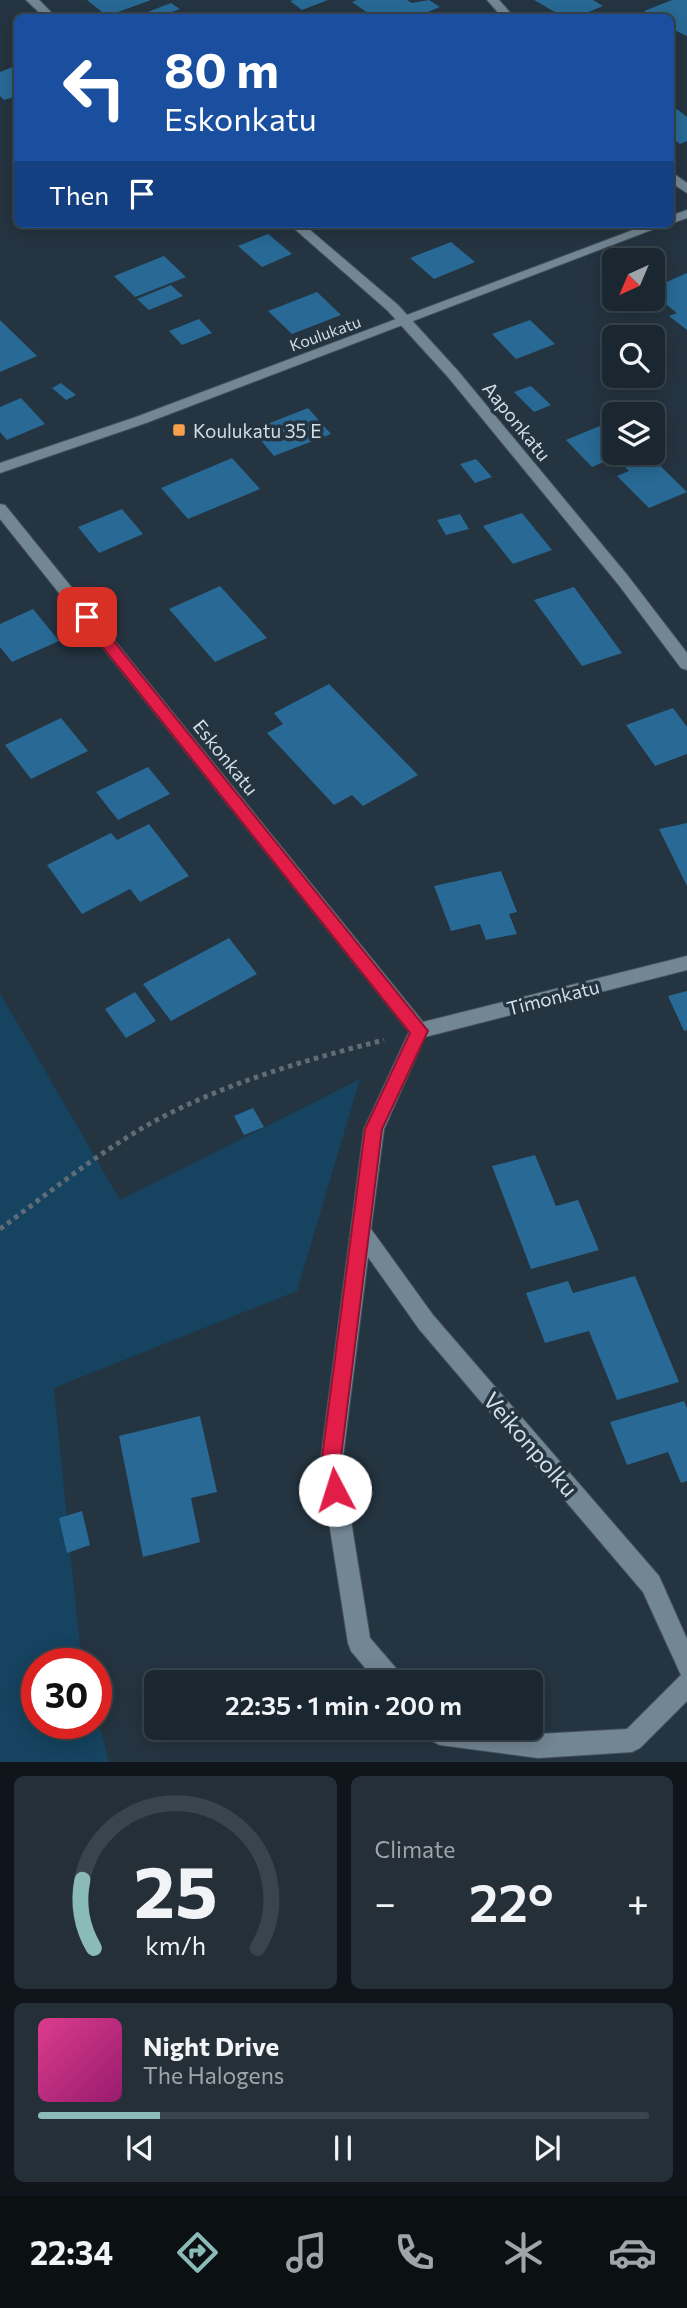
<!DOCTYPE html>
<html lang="en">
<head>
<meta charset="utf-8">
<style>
  :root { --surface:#1b2730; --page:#242f38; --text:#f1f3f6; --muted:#a0a5ab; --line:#39444c; --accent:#8bbbb9 }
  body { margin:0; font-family:Commissioner,sans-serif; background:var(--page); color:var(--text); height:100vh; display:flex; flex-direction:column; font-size:26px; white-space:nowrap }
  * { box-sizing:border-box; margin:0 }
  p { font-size:23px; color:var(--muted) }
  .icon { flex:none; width:38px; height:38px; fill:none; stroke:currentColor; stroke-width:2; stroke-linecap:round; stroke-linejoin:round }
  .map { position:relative; height:1762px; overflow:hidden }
  .panel { display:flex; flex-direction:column; gap:14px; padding:14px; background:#0f151a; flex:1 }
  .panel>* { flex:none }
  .guide { position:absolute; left:14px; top:14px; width:660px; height:214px; border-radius:10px; box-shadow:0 4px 18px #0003,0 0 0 2px var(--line); background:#1a4fa0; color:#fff; overflow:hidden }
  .needle { width:46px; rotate:224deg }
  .controls { position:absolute; left:602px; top:248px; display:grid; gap:14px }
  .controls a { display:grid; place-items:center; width:63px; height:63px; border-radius:10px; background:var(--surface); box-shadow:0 4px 18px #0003,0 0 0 2px var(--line); font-size:35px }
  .speed { position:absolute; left:21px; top:1648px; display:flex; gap:14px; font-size:35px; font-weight:700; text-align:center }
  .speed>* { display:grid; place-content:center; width:91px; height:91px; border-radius:50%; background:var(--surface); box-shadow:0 4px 18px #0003,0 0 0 2px var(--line); line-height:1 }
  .speed .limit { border:10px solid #d22; background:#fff; color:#111 }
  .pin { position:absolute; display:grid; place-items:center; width:60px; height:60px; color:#fff; margin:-30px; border-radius:14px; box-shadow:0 4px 10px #0006 }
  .me { position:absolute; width:77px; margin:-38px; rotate:355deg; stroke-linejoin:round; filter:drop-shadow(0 0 5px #0008) }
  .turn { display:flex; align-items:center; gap:24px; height:147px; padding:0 35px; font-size:32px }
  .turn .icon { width:91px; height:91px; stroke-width:2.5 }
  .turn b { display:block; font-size:49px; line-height:60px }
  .then { display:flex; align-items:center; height:66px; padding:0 35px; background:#0003; gap:14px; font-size:26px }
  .big { font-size:52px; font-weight:600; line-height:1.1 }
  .panel .tile { flex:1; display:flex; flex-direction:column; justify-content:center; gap:10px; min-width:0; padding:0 24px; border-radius:10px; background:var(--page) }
  .panel .dial { align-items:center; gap:0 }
  .dial svg { height:182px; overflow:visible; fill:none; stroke:var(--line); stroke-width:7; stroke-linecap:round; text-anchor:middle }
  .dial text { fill:var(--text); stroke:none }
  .song { display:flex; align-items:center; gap:21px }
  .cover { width:84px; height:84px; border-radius:10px; background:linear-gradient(135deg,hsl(330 70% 55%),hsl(320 70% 35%)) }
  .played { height:7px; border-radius:4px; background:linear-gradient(90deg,var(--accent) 20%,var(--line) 20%) }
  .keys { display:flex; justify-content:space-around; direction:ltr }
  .heat { display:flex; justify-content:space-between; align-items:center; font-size:38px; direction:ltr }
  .panel .tiles { flex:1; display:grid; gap:14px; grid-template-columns:1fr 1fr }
  .tile:last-child { grid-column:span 2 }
  .trip { position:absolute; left:144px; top:1670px; width:399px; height:70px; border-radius:10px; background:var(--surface); box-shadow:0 4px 18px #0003,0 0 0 2px var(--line); font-weight:600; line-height:70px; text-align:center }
  .tabs { display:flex; height:112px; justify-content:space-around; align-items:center; background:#0b1013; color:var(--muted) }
  .tabs .icon { width:49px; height:49px }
  .tabs .selected { color:var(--accent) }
  .tabs b { font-size:32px; color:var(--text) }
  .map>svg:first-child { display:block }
  .green { fill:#154360 }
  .building { fill:#286a95 }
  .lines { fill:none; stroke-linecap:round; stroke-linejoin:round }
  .street-casing { stroke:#44525c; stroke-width:2 }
  .secondary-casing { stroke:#44525c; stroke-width:2 }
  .path { stroke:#5e6c77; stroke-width:5; stroke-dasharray:4.5 4.5; stroke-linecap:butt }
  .street { fill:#738694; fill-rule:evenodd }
  .secondary { fill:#738694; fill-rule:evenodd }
  .route { fill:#e11d48; stroke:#92132f; stroke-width:2 }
  .poi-dot { fill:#f9a04c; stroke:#243440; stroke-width:2.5 }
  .labels { text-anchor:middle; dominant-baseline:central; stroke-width:7; stroke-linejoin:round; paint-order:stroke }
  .far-street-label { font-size:16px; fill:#d4dee6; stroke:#243440 }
  .street-label { font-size:19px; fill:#d4dee6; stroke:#243440 }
  .poi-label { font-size:19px; fill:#d4dee6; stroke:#243440; text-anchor:start }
  .near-street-label { font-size:23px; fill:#d4dee6; stroke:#243440 }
</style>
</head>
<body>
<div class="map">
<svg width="687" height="1762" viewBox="0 0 687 1762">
  <rect width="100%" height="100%" fill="#243440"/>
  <path class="green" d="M 0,993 L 120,1200 L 360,1079 L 297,1291 L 54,1388 L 80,1647 L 84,1664 L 37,1664 L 37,1724 L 96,1724 L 96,1712 L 109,1762 L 0,1762 Z"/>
  <path class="building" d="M 87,0 L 151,0 L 107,16 Z
    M 294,0 L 328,0 L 302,10 L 290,1 Z
    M 357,0 L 407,0 L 412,3 L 429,0 L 440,7 L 413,18 L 375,18 L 352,2 Z
    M 534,0 L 593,0 L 603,6 L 574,18 L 565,18 Z
    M 672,0 L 687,0 L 687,36 L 670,28 L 670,18 L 654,18 L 644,11 Z
    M 171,3 L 180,9 L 166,14 L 170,18 L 132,18 Z
    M 18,65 L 18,96 L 4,100 L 0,96 L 0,72 Z
    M 677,109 L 687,117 L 687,141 L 680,144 L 670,137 L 670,112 Z
    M 268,234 L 292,254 L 262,267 L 238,246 Z
    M 451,242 L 475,262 L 434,279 L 410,258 Z
    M 164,256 L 186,277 L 135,297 L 114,276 Z
    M 687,273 L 687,330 L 669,316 L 677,313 L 653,294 L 653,288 Z
    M 171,285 L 183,296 L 149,310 L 137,299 Z
    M 317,292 L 341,315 L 292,334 L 268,311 Z
    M 199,319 L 212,333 L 182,345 L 169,331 Z
    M 0,320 L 37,356 L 0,372 Z
    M 530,320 L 555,344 L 516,359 L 492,334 Z
    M 61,383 L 76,395 L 66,400 L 52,388 Z
    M 531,386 L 551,405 L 534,412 L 514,392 Z
    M 21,398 L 45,424 L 7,440 L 0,432 L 0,407 Z
    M 308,408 L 331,434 L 274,456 L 252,430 Z
    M 614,420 L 614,453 L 647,453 L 687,492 L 649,508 L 617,476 L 629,471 L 615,457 L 592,467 L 566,440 Z
    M 232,458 L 260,489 L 188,519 L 161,488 Z
    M 476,459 L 492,477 L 475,483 L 460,464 Z
    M 122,509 L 143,534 L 99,553 L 78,527 Z
    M 522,513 L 552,550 L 513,564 L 483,526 Z
    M 460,514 L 469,529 L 446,535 L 437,520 Z
    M 220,586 L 267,638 L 215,662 L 169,609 Z
    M 574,587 L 622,653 L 582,666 L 534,600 Z
    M 33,609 L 59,641 L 12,662 L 0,647 L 0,624 Z
    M 329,684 L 418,775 L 363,806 L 352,795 L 334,805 L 267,733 L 283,724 L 274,713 Z
    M 673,708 L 687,727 L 687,754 L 655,766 L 626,725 Z
    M 61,718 L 88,751 L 31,779 L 5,745 Z
    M 148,767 L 170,794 L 118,820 L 96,792 Z
    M 687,823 L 687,886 L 659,829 Z
    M 149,824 L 189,876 L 140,902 L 130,889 L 82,914 L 47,865 L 111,833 L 117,840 Z
    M 501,871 L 517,912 L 509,914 L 517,934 L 486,940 L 480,924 L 451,931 L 434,886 Z
    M 229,938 L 257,974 L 171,1021 L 143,984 Z
    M 687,991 L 687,1030 L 684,1031 L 668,996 Z
    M 135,992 L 156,1021 L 126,1038 L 105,1009 Z
    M 253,1108 L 264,1127 L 244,1135 L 234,1116 Z
    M 535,1155 L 556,1206 L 578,1200 L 599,1250 L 531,1269 L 492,1166 Z
    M 635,1276 L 679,1382 L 617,1400 L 589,1331 L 545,1343 L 526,1293 L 568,1281 L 573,1293 Z
    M 684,1401 L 687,1408 L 687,1481 L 681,1483 L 668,1452 L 627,1465 L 610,1422 Z
    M 200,1416 L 217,1492 L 191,1498 L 200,1542 L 143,1557 L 119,1436 Z
    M 82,1511 L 90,1545 L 67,1553 L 59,1518 Z"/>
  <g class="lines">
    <defs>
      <path id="street" d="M 26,0 L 39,0 L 57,18 L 45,18 Z
        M 487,0 L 499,0 L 515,18 L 503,18 Z
        M 670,171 L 687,183 L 687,193 L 670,182 Z
        M 289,224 L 303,224 L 398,305 L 458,371 L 628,576 L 687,653 L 687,670 L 681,668 L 618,584 L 448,377 L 388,311 Z
        M 0,504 L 5,505 L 423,1022 L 687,956 L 687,970 L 425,1037 L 384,1129 L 371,1229 L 433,1315 L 659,1576 L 687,1639 L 687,1701 L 640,1748 L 632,1752 L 538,1758 L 440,1745 L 432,1741 L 422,1727 L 486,1727 L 538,1734 L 627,1729 L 681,1675 L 643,1592 L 419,1329 L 368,1257 L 342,1465 L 370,1638 L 401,1674 L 404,1682 L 377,1682 L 351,1651 L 348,1643 L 320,1465 L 364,1129 L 409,1032 L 0,519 Z"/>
      <path id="secondary" d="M 687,210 L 687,218 L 670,224 L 670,216 Z
        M 649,224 L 667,224 L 146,423 L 0,473 L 0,463 L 136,417 Z"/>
    </defs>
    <use href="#street" class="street-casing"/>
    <use href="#secondary" class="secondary-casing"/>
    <path class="path" d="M 0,1229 C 50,1192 99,1152 153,1122 C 225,1083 305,1060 384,1040"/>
    <use href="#street" class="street"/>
    <use href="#secondary" class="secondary"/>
  </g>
  <path class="route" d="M 87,612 L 92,614 L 428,1031 L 382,1129 L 340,1465 L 345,1490 L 342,1497 L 335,1500 L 328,1497 L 321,1465 L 365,1129 L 410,1033 L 82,621 L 80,617 Z"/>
  <rect class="poi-dot" x="172" y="423" width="14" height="14" rx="3.5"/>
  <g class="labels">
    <g class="far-street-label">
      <text transform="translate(325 333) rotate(-20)">Koulukatu</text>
    </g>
    <g class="street-label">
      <text transform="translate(517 421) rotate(51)">Aaponkatu</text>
      <text transform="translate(226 757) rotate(51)">Eskonkatu</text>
      <text transform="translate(553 997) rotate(-14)">Timonkatu</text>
    </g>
    <g class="poi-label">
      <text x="193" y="430">Koulukatu 35 E</text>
    </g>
    <g class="near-street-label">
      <text transform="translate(531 1444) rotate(49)">Veikonpolku</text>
    </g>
  </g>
</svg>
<div class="controls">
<a><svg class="needle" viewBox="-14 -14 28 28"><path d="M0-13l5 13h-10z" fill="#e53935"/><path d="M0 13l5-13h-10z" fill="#a0a5ab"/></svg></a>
<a><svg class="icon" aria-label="search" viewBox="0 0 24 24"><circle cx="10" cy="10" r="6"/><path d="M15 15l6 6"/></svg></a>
<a><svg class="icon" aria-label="layers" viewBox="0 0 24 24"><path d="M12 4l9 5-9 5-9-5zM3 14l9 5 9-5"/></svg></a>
</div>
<div class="speed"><div class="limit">30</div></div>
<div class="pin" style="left:87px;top:617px;background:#d93025"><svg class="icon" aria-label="arrive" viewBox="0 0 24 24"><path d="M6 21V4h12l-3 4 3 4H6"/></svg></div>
<svg class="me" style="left:335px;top:1490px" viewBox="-20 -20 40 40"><circle r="19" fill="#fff"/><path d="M0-13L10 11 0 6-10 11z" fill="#e11d48"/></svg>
<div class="trip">22:35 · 1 min · 200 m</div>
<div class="guide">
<div class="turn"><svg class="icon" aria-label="left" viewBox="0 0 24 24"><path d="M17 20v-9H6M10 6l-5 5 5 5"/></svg><div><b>80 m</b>Eskonkatu</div></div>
<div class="then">Then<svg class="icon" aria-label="arrive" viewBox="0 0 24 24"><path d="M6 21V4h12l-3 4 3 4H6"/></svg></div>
</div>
</div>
<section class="panel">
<div class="tiles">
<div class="tile dial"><svg viewBox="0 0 100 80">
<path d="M14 69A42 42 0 1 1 86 69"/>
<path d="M14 69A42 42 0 0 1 9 39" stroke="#8bbbb9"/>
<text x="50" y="56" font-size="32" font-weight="700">25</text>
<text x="50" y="72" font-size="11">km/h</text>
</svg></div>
<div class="tile"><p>Climate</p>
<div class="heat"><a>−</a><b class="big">22°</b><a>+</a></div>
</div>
<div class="tile">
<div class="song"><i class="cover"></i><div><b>Night Drive</b><p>The Halogens</p></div></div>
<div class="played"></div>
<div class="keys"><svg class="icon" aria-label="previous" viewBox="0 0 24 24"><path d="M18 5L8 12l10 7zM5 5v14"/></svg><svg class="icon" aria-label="pause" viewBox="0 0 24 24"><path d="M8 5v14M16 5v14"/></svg><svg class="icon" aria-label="next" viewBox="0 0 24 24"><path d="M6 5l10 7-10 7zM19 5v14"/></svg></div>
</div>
</div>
</section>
<nav class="tabs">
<b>22:34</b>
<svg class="icon selected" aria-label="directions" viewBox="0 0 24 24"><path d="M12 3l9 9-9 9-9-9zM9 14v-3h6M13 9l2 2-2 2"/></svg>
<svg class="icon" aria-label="music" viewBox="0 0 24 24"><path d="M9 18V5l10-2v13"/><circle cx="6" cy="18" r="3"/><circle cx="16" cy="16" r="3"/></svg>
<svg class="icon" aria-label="phone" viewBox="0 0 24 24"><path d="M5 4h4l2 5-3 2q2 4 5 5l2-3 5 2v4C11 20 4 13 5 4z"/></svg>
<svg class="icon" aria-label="climate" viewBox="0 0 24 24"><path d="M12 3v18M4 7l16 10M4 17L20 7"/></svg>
<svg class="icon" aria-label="car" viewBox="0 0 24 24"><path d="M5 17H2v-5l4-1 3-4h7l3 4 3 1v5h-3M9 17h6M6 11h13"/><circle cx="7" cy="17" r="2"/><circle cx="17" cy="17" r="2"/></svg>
</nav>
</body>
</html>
